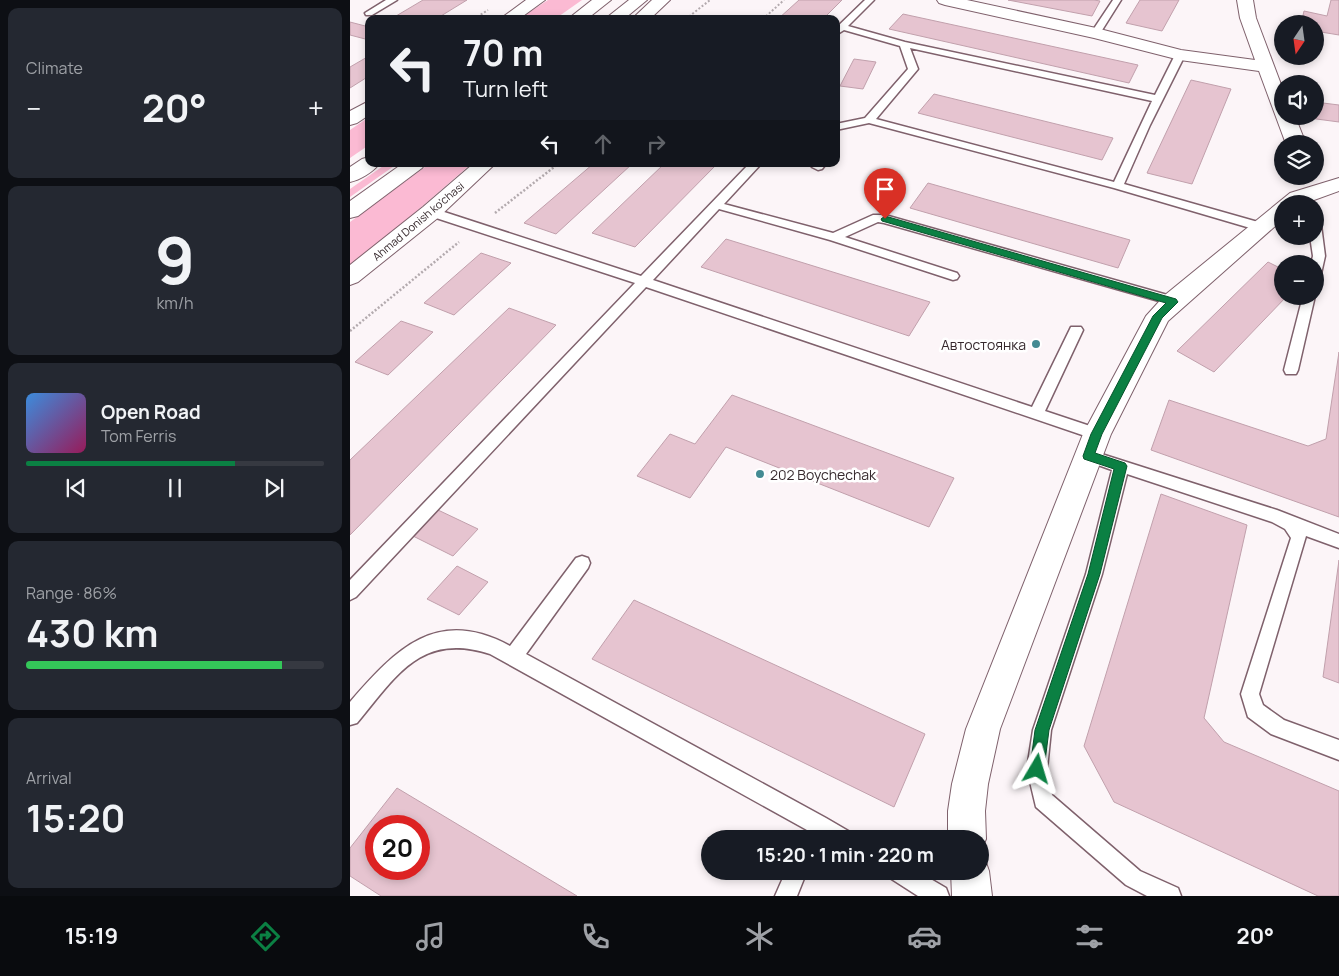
<!DOCTYPE html>
<html lang="en">
<head>
<meta charset="utf-8">
<style>
  :root { --surface:#171b24; --page:#242831; --text:#f1f3f6; --muted:#9ea1a6; --line:#363941; --accent:#0b8043 }
  body { margin:0; font-family:Manrope,sans-serif; background:var(--page); color:var(--text); height:100vh; display:flex; flex-direction:column; font-size:19px; white-space:nowrap }
  * { box-sizing:border-box; margin:0 }
  p { font-size:16px; color:var(--muted) }
  .icon { flex:none; width:28px; height:28px; fill:none; stroke:currentColor; stroke-width:2; stroke-linecap:round; stroke-linejoin:round }
  .map { position:relative; flex:1; overflow:hidden }
  .panel { display:flex; flex-direction:column; gap:8px; padding:8px; background:#0d0f14; width:350px }
  .panel>* { flex:none }
  .top-card { position:absolute; left:15px; top:15px; width:475px; height:152px; border-radius:10px; box-shadow:0 2px 8px #0003; background:#171b24; color:var(--text); overflow:hidden }
  .needle { width:32px; rotate:193deg }
  .fabs { position:absolute; left:924px; top:15px; display:grid; gap:10px }
  .fabs a { display:grid; place-items:center; width:50px; height:50px; border-radius:50%; background:var(--surface); box-shadow:0 2px 8px #0003; font-size:25px }
  .speed { position:absolute; left:15px; top:815px; display:flex; gap:10px; font-size:25px; font-weight:700; text-align:center }
  .speed>* { display:grid; place-content:center; width:65px; height:65px; border-radius:50%; background:var(--surface); box-shadow:0 2px 8px #0003; line-height:1 }
  .speed .limit { border:8px solid #d22; background:#fff; color:#111 }
  .pin { position:absolute; display:grid; place-items:center; width:42px; height:42px; color:#fff; margin:-51px -21px; border-radius:50% 50% 50% 0; rotate:-45deg; box-shadow:0 0 5px #0007 }
  .pin .icon { rotate:45deg }
  .me { position:absolute; width:55px; margin:-28px; rotate:7deg; stroke-linejoin:round; filter:drop-shadow(0 0 4px #0008) }
  .turn { display:flex; align-items:center; gap:18px; height:105px; padding:0 15px; font-size:22px }
  .turn .icon { width:65px; height:65px; stroke-width:2.5 }
  .turn b { display:block; font-size:35px; line-height:42px }
  .lanes { display:flex; align-items:center; height:48px; padding:0 15px; background:#0003; justify-content:center; gap:25px; direction:ltr }
  .lanes .off { opacity:.35 }
  .big { font-size:38px; font-weight:700; line-height:1.1 }
  .panel .card { flex:1; display:flex; flex-direction:column; justify-content:center; gap:8px; min-width:0; padding:0 18px; border-radius:10px; background:var(--page) }
  .panel .dial { align-items:center; gap:0 }
  .dial b { font-size:65px; line-height:1 }
  .song { display:flex; align-items:center; gap:15px }
  .cover { width:60px; height:60px; border-radius:8px; background:linear-gradient(135deg,hsl(210 70% 55%),hsl(330 70% 35%)) }
  .played { height:5px; border-radius:2px; background:linear-gradient(90deg,var(--accent) 70%,var(--line) 70%) }
  .keys { display:flex; justify-content:space-around; direction:ltr }
  .heat { display:flex; justify-content:space-between; align-items:center; font-size:28px; direction:ltr }
  .charge { height:8px; border-radius:4px; background:linear-gradient(90deg,#34c759 86%,var(--line) 0) }
  .trip { position:absolute; left:351px; top:830px; width:288px; height:50px; border-radius:25px; background:var(--surface); box-shadow:0 2px 8px #0003; font-weight:700; line-height:50px; text-align:center }
  .dock { display:flex; height:80px; justify-content:space-around; align-items:center; background:#090b0e; color:var(--muted) }
  .dock .icon { width:35px; height:35px }
  .dock .on { color:var(--accent) }
  .dock b { font-size:22px; color:var(--text) }
  main { display:flex; flex:1; min-height:0 }
  .map>svg:first-child { display:block }
  .green { fill:#fbbad3 }
  .building { fill:#e6c4d0; stroke:#c1a0ac; fill-rule:evenodd }
  .lines { fill:none; stroke-linecap:round; stroke-linejoin:round }
  .lane-casing { stroke:#7f616c; stroke-width:3 }
  .street-casing { stroke:#7f616c; stroke-width:2 }
  .secondary-casing { stroke:#7f616c; stroke-width:2 }
  .primary-casing { stroke:#7f616c; stroke-width:2 }
  .path-far1 { stroke:#b3aaae; stroke-width:2; stroke-dasharray:2 2; stroke-linecap:butt }
  .path { stroke:#b3aaae; stroke-width:2.5; stroke-dasharray:2 2; stroke-linecap:butt }
  .lane { fill:#fff; fill-rule:evenodd }
  .street { fill:#fff; fill-rule:evenodd }
  .secondary { fill:#fff; fill-rule:evenodd }
  .primary { fill:#fff; fill-rule:evenodd }
  .route { fill:#0b8043; stroke:#07532c }
  .poi-dot { fill:#448b93; stroke:#fff; stroke-width:2 }
  .labels { text-anchor:middle; dominant-baseline:central; stroke-width:5; stroke-linejoin:round; paint-order:stroke }
  .far-street-label { font-size:11px; fill:#36292d; stroke:#fff }
  .poi-label { font-size:14px; fill:#36292d; stroke:#fff; text-anchor:end }
</style>
</head>
<body>
<main>
<section class="panel">
<div class="card"><p>Climate</p>
<div class="heat"><a>−</a><b class="big">20°</b><a>+</a></div>
</div>
<div class="card dial"><b>9</b><p>km/h</p></div>
<div class="card">
<div class="song"><i class="cover"></i><div><b>Open Road</b><p>Tom Ferris</p></div></div>
<div class="played"></div>
<div class="keys"><svg class="icon" aria-label="previous" viewBox="0 0 24 24"><path d="M18 5L8 12l10 7zM5 5v14"/></svg><svg class="icon" aria-label="pause" viewBox="0 0 24 24"><path d="M8 5v14M16 5v14"/></svg><svg class="icon" aria-label="next" viewBox="0 0 24 24"><path d="M6 5l10 7-10 7zM19 5v14"/></svg></div>
</div>
<div class="card"><p>Range · 86%</p><b class="big">430 km</b><div class="charge"></div></div>
<div class="card"><p>Arrival</p><b class="big">15:20</b></div>
</section>
<div class="map">
<svg width="989" height="896" viewBox="0 0 989 896">
  <rect width="100%" height="100%" fill="#fcf5f8"/>
  <path class="green" d="M 198,0 L 232,0 L 205,19 L 169,19 Z
    M 19,117 L 19,145 L 0,158 L 0,130 Z
    M 36,164 L 47,164 L 0,197 L 0,189 Z
    M 79,164 L 121,164 L 30,243 L 0,267 L 0,222 Z"/>
  <path class="building" d="M 73,0 L 117,0 L 86,19 L 41,19 Z
    M 449,0 L 492,0 L 473,19 L 428,19 Z
    M 658,0 L 744,0 L 750,1 L 742,16 Z
    M 790,0 L 829,0 L 812,31 L 776,23 Z
    M 981,0 L 989,0 L 989,35 L 965,31 L 965,24 L 951,24 L 954,11 L 977,16 Z
    M 553,14 L 788,65 L 779,83 L 539,29 Z
    M 0,22 L 19,27 L 19,40 L 0,35 Z
    M 19,56 L 19,76 L 0,88 L 0,67 Z
    M 504,59 L 526,62 L 513,89 L 490,86 Z
    M 841,80 L 881,89 L 842,184 L 797,173 Z
    M 584,94 L 763,138 L 752,160 L 568,113 Z
    M 965,102 L 989,105 L 989,122 L 944,116 L 965,116 Z
    M 243,164 L 282,164 L 206,234 L 174,223 Z
    M 314,164 L 367,164 L 285,247 L 242,233 Z
    M 578,183 L 780,240 L 768,268 L 560,208 Z
    M 376,239 L 580,302 L 559,336 L 351,267 Z
    M 131,253 L 161,263 L 104,315 L 74,303 Z
    M 918,262 L 932,269 L 932,296 L 937,296 L 864,372 L 827,351 Z
    M 159,308 L 206,325 L 0,535 L 0,460 Z
    M 51,321 L 83,332 L 38,375 L 5,362 Z
    M 989,352 L 989,517 L 801,450 L 819,400 L 958,446 L 976,439 Z
    M 382,395 L 604,478 L 579,527 L 376,447 L 340,498 L 287,476 L 320,434 L 345,444 Z
    M 811,494 L 897,525 L 854,718 L 874,742 L 989,791 L 989,896 L 968,896 L 764,802 L 734,746 Z
    M 88,510 L 128,529 L 103,556 L 63,536 Z
    M 989,560 L 989,683 L 973,677 Z
    M 107,566 L 138,582 L 109,615 L 77,599 Z
    M 284,600 L 575,734 L 544,807 L 242,659 Z
    M 47,788 L 227,896 L 31,896 L 0,876 L 0,848 ZM 26,826 L 69,826 L 69,869 L 26,869 Z"/>
  <g class="lines">
    <defs>
      <path id="lane" d="M 36,0 L 47,0 L 22,15 L 16,15 L 15,13 Z
        M 515,0 L 524,0 L 498,26 L 555,42 L 805,95 L 825,55 L 830,52 L 833,53 L 835,55 L 800,125 L 774,184 L 915,224 L 917,227 L 915,230 L 907,230 L 764,188 L 519,123 L 486,130 L 486,124 L 515,118 L 558,69 L 550,46 L 494,30 L 486,35 L 486,28 ZM 560,48 L 802,101 L 764,182 L 526,119 L 568,69 Z
        M 763,0 L 771,0 L 749,35 L 743,35 L 741,33 Z
        M 399,164 L 411,164 L 374,204 L 483,233 L 523,215 L 535,215 L 828,298 L 829,301 L 828,304 L 823,305 L 534,223 L 528,222 L 495,237 L 607,273 L 609,276 L 607,279 L 603,280 L 480,240 L 369,209 L 303,280 L 682,407 L 721,327 L 731,327 L 733,330 L 695,411 L 752,430 L 754,434 L 752,438 L 747,440 L 296,287 L 6,597 L 0,600 L 0,580 L 285,283 L 77,215 L 75,212 L 77,209 L 85,209 L 291,276 Z
        M 465,164 L 476,164 L 472,169 L 468,170 L 462,167 Z
        M 965,221 L 971,225 L 975,256 L 971,274 L 965,278 L 965,264 L 961,264 L 963,256 L 960,236 L 965,236 Z
        M 965,295 L 965,296 L 948,370 L 946,374 L 936,374 L 934,370 L 953,296 Z
        M 739,450 L 927,510 L 989,534 L 989,548 L 956,536 L 909,694 L 913,705 L 934,720 L 989,740 L 989,760 L 921,734 L 898,717 L 891,694 L 941,538 L 935,529 L 922,522 L 777,474 L 752,574 L 701,730 L 697,769 L 702,795 L 790,871 L 828,888 L 831,896 L 797,896 L 776,885 L 686,807 L 677,769 L 683,730 L 736,574 L 762,470 L 734,460 L 731,456 L 734,452 Z
        M 232,556 L 238,558 L 240,563 L 238,568 L 176,654 L 476,818 L 500,832 L 503,839 L 453,839 L 457,830 L 140,654 C 71,632 47,675 7,723 L 0,725 L 0,702 C 46,649 87,606 160,646 L 226,558 Z
        M 436,871 L 457,871 L 447,896 L 425,896 Z
        M 537,871 L 567,871 L 596,888 L 599,896 L 568,896 L 540,878 Z"/>
      <path id="street" d="M 587,0 L 617,0 L 746,28 L 831,50 L 905,60 L 890,18 L 887,0 L 903,0 L 906,18 L 932,87 L 932,116 L 945,116 L 956,144 L 936,144 L 909,71 L 830,60 L 744,38 L 595,5 L 589,3 Z
        M 989,178 L 989,191 L 953,204 L 932,204 L 932,220 L 818,321 L 761,434 L 650,729 L 638,784 L 635,811 L 636,839 L 630,852 L 630,839 L 598,839 L 598,811 L 602,784 L 616,729 L 733,434 L 796,316 L 815,295 L 940,193 Z
        M 630,856 L 634,857 L 639,871 L 642,896 L 602,896 L 601,871 L 630,871 Z"/>
      <path id="secondary" d="M 176,0 L 195,0 L 169,19 L 150,19 Z
        M 302,0 L 320,0 L 300,19 L 282,19 Z
        M 19,101 L 19,115 L 7,123 L 0,125 L 0,111 Z
        M 123,164 L 145,164 L 89,217 L 8,282 L 0,285 L 0,265 L 73,207 Z"/>
      <path id="primary" d="M 242,0 L 261,0 L 237,19 L 218,19 Z
        M 279,0 L 297,0 L 274,19 L 255,19 Z
        M 19,157 L 19,164 L 29,164 C 23,172 10,180 0,182 L 0,167 L 12,159 Z
        M 52,164 L 75,164 L 72,168 L 8,216 L 0,218 L 0,201 Z"/>
    </defs>
    <use href="#lane" class="lane-casing"/>
    <use href="#street" class="street-casing"/>
    <use href="#secondary" class="secondary-casing"/>
    <use href="#primary" class="primary-casing"/>
    <path class="path-far1" d="M 124,19 L 138,10
      M 336,19 L 360,0
      M 413,19 L 434,0"/>
    <path class="path" d="M 145,213 L 208,164
      M 0,331 L 109,242"/>
    <use href="#lane" class="lane"/>
    <use href="#street" class="street"/>
    <use href="#secondary" class="secondary"/>
    <use href="#primary" class="primary"/>
  </g>
  <path class="route" d="M 535,216 L 826,299 L 828,302 L 812,318 L 752,434 L 745,453 L 775,463 L 777,466 L 750,574 L 699,730 L 694,769 L 692,775 L 687,777 L 682,775 L 680,769 L 685,730 L 738,574 L 764,469 L 734,459 L 733,456 L 741,434 L 803,316 L 816,303 L 532,221 L 531,219 Z"/>
  <g class="poi-dot">
    <circle cx="686" cy="344" r="5"/>
    <circle cx="410" cy="474" r="5"/>
  </g>
  <g class="labels">
    <g class="far-street-label">
      <text transform="translate(68 221) rotate(-40)">Ahmad Donish ko'chasi</text>
    </g>
    <g class="poi-label">
      <text x="676" y="344">Автостоянка</text>
      <text x="420" y="474" text-anchor="start">202 Boychechak</text>
    </g>
  </g>
</svg>
<div class="fabs">
<a><svg class="needle" viewBox="-14 -14 28 28"><path d="M0-13l5 13h-10z" fill="#e53935"/><path d="M0 13l5-13h-10z" fill="#9ea1a6"/></svg></a>
<a><svg class="icon" aria-label="sound" viewBox="0 0 24 24"><path d="M4 9h4l5-4v14l-5-4H4zM17 9q2 3 0 6"/></svg></a>
<a><svg class="icon" aria-label="layers" viewBox="0 0 24 24"><path d="M12 4l9 5-9 5-9-5zM3 14l9 5 9-5"/></svg></a>
<a>+</a>
<a>−</a>
</div>
<div class="speed"><div class="limit">20</div></div>
<div class="pin" style="left:535px;top:219px;background:#d93025"><svg class="icon" aria-label="arrive" viewBox="0 0 24 24"><path d="M6 21V4h12l-3 4 3 4H6"/></svg></div>
<svg class="me" style="left:687px;top:769px" viewBox="-20 -20 40 40"><path d="M0-17L14 15 0 8-14 15z" fill="#0b8043" stroke="#fff" stroke-width="4"/></svg>
<div class="trip">15:20 · 1 min · 220 m</div>
<div class="top-card">
<div class="turn"><svg class="icon" aria-label="left" viewBox="0 0 24 24"><path d="M17 20v-9H6M10 6l-5 5 5 5"/></svg><div><b>70 m</b>Turn left</div></div>
<div class="lanes"><svg class="icon" aria-label="left" viewBox="0 0 24 24"><path d="M17 20v-9H6M10 6l-5 5 5 5"/></svg><svg class="icon off" aria-label="ahead" viewBox="0 0 24 24"><path d="M12 20V5M6 11l6-6 6 6"/></svg><svg class="icon off" aria-label="right" viewBox="0 0 24 24"><path d="M7 20v-9h11M14 6l5 5-5 5"/></svg></div>
</div>
</div>
</main>
<nav class="dock">
<b>15:19</b>
<svg class="icon on" aria-label="directions" viewBox="0 0 24 24"><path d="M12 3l9 9-9 9-9-9zM9 14v-3h6M13 9l2 2-2 2"/></svg>
<svg class="icon" aria-label="music" viewBox="0 0 24 24"><path d="M9 18V5l10-2v13"/><circle cx="6" cy="18" r="3"/><circle cx="16" cy="16" r="3"/></svg>
<svg class="icon" aria-label="phone" viewBox="0 0 24 24"><path d="M5 4h4l2 5-3 2q2 4 5 5l2-3 5 2v4C11 20 4 13 5 4z"/></svg>
<svg class="icon" aria-label="climate" viewBox="0 0 24 24"><path d="M12 3v18M4 7l16 10M4 17L20 7"/></svg>
<svg class="icon" aria-label="car" viewBox="0 0 24 24"><path d="M5 17H2v-5l4-1 3-4h7l3 4 3 1v5h-3M9 17h6M6 11h13"/><circle cx="7" cy="17" r="2"/><circle cx="17" cy="17" r="2"/></svg>
<svg class="icon" aria-label="filters" viewBox="0 0 24 24"><path d="M4 7h16M4 17h16"/><circle cx="9" cy="7" r="2"/><circle cx="15" cy="17" r="2"/></svg>
<b>20°</b>
</nav>
</body>
</html>
